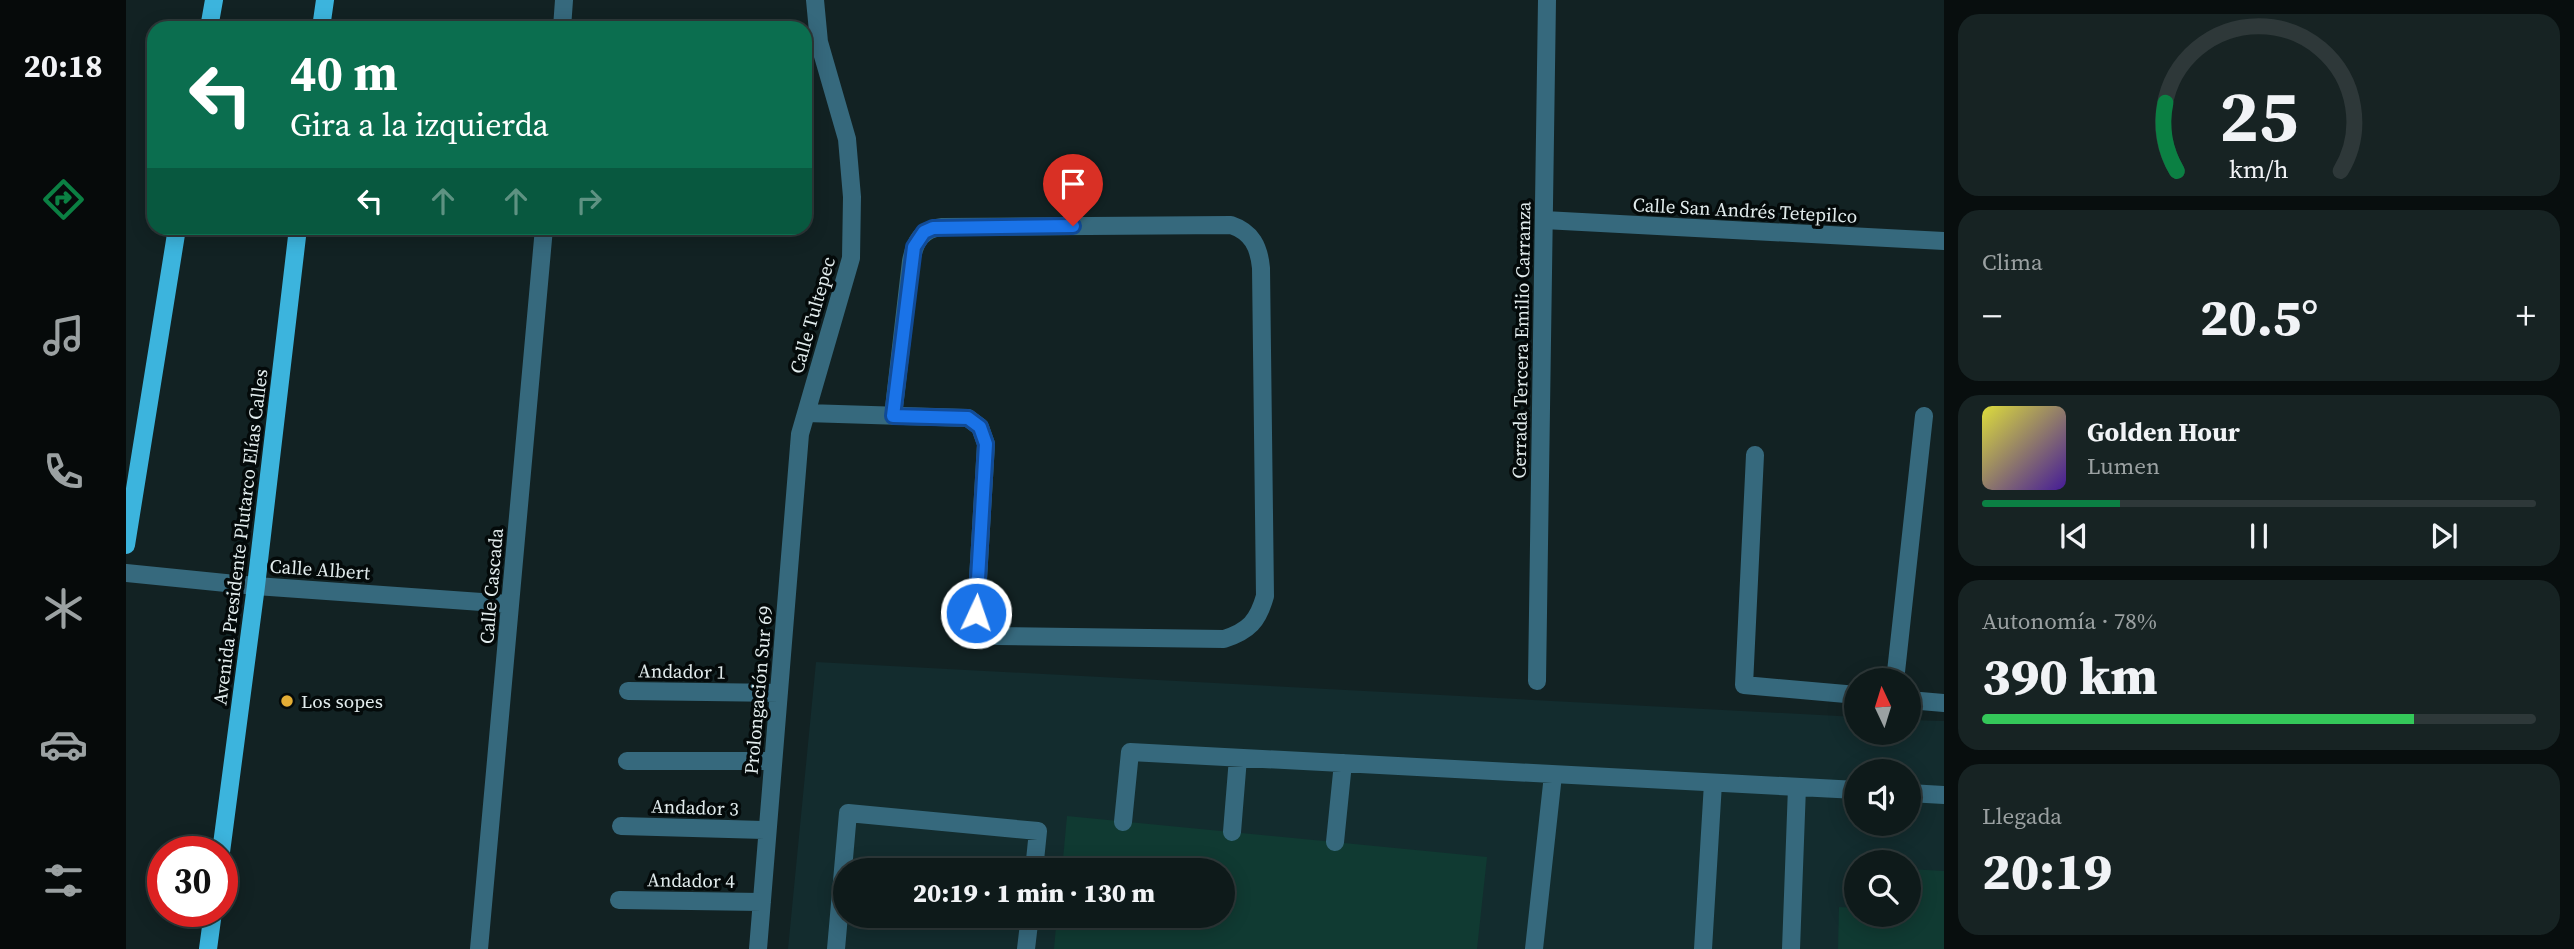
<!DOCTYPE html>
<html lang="es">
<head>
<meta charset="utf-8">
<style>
  :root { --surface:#0e1a1a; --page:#172323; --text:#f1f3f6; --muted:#9ba1a2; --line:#2e3839; --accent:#0b8043 }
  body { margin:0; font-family:"Source Serif 4",serif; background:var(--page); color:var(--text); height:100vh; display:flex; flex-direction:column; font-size:26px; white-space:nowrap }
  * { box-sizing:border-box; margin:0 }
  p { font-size:23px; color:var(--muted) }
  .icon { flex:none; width:38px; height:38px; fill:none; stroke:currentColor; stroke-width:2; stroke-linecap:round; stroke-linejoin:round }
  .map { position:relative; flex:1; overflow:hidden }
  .drawer { display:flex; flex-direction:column; gap:14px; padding:14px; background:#080e0e; width:630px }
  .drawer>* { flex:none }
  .top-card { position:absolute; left:21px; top:21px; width:665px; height:214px; border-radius:21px; box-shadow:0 4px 18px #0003,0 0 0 2px var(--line); background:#0b6e4f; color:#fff; overflow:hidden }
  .needle { width:46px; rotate:356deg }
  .fabs { position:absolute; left:1718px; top:668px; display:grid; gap:14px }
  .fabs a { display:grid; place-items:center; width:77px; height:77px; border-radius:50%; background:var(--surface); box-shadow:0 4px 18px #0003,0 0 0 2px var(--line); font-size:35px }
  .speed { position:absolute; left:21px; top:836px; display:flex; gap:14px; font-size:35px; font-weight:700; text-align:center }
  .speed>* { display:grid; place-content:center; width:91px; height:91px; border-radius:50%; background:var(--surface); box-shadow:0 4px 18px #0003,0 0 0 2px var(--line); line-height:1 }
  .speed .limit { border:10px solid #d22; background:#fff; color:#111 }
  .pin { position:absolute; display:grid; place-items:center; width:60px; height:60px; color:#fff; margin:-72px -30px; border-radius:50% 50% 50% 0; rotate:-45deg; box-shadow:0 0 7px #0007 }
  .pin .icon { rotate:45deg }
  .me { position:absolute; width:77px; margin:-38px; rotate:3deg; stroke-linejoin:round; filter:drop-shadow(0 0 5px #0008) }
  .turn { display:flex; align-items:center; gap:24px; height:147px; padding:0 28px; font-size:32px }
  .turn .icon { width:91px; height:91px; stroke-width:2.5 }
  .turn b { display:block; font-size:49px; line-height:60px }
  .lanes { display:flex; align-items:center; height:66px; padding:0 28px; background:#0003; justify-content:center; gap:35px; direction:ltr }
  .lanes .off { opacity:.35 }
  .big { font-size:52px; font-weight:800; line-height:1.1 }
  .drawer .widget { flex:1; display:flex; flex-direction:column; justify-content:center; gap:10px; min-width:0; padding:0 24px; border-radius:21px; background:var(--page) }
  .drawer .dial { align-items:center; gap:0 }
  .dial svg { height:182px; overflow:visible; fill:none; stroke:var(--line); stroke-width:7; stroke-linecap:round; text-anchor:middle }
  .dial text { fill:var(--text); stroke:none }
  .song { display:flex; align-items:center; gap:21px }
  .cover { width:84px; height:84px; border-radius:10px; background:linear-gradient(135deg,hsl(60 70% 55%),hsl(260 70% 35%)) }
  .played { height:7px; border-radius:4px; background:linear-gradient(90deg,var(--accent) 25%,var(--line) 25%) }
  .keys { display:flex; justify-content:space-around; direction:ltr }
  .heat { display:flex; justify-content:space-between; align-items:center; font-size:38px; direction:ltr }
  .charge { height:10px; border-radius:5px; background:linear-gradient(90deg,#34c759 78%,var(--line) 0) }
  .trip { position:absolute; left:707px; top:858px; width:402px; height:70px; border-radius:35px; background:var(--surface); box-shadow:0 4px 18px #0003,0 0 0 2px var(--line); font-weight:800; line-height:70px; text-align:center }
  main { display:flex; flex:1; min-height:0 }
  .tab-bar { display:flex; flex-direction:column; width:126px; justify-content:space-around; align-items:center; background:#060a0a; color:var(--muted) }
  .tab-bar .icon { width:49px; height:49px }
  .tab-bar .active { color:var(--accent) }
  .tab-bar b { font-size:32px; color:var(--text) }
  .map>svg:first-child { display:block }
  .built { fill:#132c2e; fill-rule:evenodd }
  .building { fill:#103a32 }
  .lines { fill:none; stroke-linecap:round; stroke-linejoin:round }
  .minor { stroke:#36697d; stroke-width:18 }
  .major { stroke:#3cb4dd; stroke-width:18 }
  .route-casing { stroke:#114b97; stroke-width:18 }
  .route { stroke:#1a73e8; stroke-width:12 }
  .poi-dot { fill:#e4ae35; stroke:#040a0a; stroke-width:2.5 }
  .labels { text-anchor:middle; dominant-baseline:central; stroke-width:7; stroke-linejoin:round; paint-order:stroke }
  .street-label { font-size:19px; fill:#e2eced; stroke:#040a0a }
  .poi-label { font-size:19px; fill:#e2eced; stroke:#040a0a; text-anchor:start }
</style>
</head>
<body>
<main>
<nav class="tab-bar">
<b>20:18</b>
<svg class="icon active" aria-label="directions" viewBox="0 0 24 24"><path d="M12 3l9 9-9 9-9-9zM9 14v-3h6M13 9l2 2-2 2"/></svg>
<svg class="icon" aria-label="music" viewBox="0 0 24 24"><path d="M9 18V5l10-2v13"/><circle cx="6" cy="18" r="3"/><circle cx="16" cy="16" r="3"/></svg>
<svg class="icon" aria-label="phone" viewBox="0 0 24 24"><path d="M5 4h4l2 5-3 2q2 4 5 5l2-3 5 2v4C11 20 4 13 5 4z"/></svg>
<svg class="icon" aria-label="climate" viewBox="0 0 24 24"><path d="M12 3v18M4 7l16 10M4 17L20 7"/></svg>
<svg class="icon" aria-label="car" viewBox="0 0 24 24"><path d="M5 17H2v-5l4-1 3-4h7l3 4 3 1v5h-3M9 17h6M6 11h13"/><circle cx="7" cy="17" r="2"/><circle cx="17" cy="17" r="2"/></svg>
<svg class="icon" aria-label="filters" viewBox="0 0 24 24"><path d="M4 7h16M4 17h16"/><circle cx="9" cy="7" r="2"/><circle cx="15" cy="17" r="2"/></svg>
</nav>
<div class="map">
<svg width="1818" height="949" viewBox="0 0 1818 949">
  <rect width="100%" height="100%" fill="#122223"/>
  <path class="built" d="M 690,662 L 1731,717 L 1731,733 L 1783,733 L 1783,720 L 1818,721 L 1818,949 L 662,949 ZM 1731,772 L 1783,772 L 1783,824 L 1731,824 ZM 1731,863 L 1783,863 L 1783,915 L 1731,915 ZM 719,870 L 1097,870 L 1097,915 L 719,915 Z"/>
  <path class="building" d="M 941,816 L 1361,857 L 1351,949 L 928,949 L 931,915 L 1097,915 L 1097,870 L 936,870 Z
    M 1783,869 L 1818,871 L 1818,949 L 1712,949 L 1713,907 L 1731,908 L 1731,915 L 1783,915 Z"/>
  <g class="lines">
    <path class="minor" d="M 436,28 L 438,0
      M 1418,220 L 1818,241
      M 680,413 L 842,418 L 854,427 L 860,444 L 850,613 L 861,631 L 871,636 L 1098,639 C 1123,631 1132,621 1139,596 L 1135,268 C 1133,247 1126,232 1105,225 L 816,227 C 795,229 789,242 785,261 L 767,416
      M 1629,455 L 1618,685 L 1731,695
      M 0,573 L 130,586 L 384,604
      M 1411,681 L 1421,0
      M 1769,681 L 1798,416
      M 502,691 L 653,693
      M 1783,700 L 1818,703
      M 501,761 L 647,761
      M 1783,793 L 1818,795
      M 997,822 L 1004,752 L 1731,790
      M 495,826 L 641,830
      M 1106,832 L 1112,758
      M 1209,842 L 1217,763
      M 493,900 L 636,902
      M 353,949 L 418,228
      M 632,949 L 674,434 L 725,258 L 726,197 L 721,139 L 693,42 L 689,0
      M 710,949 L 722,813 L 912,831 L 908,870
      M 900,949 L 904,915
      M 1408,949 L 1427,775
      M 1577,949 L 1587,783
      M 1665,949 L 1671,787"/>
    <path class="major" d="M 83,28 L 88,0
      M 195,28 L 199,0
      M 0,545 L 51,228
      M 95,852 L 130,586 L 172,228
      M 82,949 L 87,912"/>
  </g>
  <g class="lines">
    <defs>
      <path id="route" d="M 850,613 L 860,444 L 854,427 L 842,418 L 767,416 L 788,247 L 798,232 L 807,228 L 947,226"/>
    </defs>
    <use href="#route" class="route-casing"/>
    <use href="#route" class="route"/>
  </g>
  <circle class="poi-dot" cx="161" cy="701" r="7"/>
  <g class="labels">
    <g class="street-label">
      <text transform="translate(1619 210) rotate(3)">Calle San Andrés Tetepilco</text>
      <text transform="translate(686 315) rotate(-74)">Calle Tultepec</text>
      <text transform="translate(1395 340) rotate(-89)">Cerrada Tercera Emilio Carranza</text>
      <text transform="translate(114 537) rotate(-83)">Avenida Presidente Plutarco Elías Calles</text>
      <text transform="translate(194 569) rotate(4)">Calle Albert</text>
      <text transform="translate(365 586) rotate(-85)">Calle Cascada</text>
      <text transform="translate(556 671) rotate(1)">Andador 1</text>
      <text transform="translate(632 690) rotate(-85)">Prolongación Sur 69</text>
      <text transform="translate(569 807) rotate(2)">Andador 3</text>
      <text transform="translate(565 880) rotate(1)">Andador 4</text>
    </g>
    <g class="poi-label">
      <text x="175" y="701">Los sopes</text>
    </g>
  </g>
</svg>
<div class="fabs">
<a><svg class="needle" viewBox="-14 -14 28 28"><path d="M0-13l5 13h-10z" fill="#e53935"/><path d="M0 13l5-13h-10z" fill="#9ba1a2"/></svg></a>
<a><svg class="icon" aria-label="sound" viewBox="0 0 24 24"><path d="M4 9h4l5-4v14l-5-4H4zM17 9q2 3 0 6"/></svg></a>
<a><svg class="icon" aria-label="search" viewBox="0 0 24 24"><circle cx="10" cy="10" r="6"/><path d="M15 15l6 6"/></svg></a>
</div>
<div class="speed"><div class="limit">30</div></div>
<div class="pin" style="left:947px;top:226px;background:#d93025"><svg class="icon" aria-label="arrive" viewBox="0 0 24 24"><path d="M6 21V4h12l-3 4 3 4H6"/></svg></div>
<svg class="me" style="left:850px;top:613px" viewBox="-20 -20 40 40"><circle r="17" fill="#1a73e8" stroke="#fff" stroke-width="3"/><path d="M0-11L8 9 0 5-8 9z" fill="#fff"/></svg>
<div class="trip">20:19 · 1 min · 130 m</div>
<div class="top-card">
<div class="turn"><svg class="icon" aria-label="left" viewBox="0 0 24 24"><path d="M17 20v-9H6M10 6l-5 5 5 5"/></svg><div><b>40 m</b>Gira a la izquierda</div></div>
<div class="lanes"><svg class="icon" aria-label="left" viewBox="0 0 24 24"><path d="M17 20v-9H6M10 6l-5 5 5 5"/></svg><svg class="icon off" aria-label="ahead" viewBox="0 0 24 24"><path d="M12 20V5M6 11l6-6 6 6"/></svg><svg class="icon off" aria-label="ahead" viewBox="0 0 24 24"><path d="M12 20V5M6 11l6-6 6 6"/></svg><svg class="icon off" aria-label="right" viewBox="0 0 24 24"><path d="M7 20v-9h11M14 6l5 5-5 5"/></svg></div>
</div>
</div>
<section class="drawer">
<div class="widget dial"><svg viewBox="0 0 100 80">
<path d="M14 69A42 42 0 1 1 86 69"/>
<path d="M14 69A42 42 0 0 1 9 39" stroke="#0b8043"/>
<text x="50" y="56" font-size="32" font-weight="700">25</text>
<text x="50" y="72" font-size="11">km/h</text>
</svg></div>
<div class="widget"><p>Clima</p>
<div class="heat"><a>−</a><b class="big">20.5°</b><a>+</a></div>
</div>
<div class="widget">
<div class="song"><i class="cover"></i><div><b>Golden Hour</b><p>Lumen</p></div></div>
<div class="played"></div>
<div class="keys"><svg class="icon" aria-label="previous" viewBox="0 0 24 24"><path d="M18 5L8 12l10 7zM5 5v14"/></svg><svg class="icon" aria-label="pause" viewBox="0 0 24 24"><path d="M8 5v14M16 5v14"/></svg><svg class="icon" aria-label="next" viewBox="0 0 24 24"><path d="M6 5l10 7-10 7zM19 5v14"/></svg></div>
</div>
<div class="widget"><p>Autonomía · 78%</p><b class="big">390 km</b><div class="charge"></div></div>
<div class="widget"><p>Llegada</p><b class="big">20:19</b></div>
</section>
</main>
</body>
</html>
